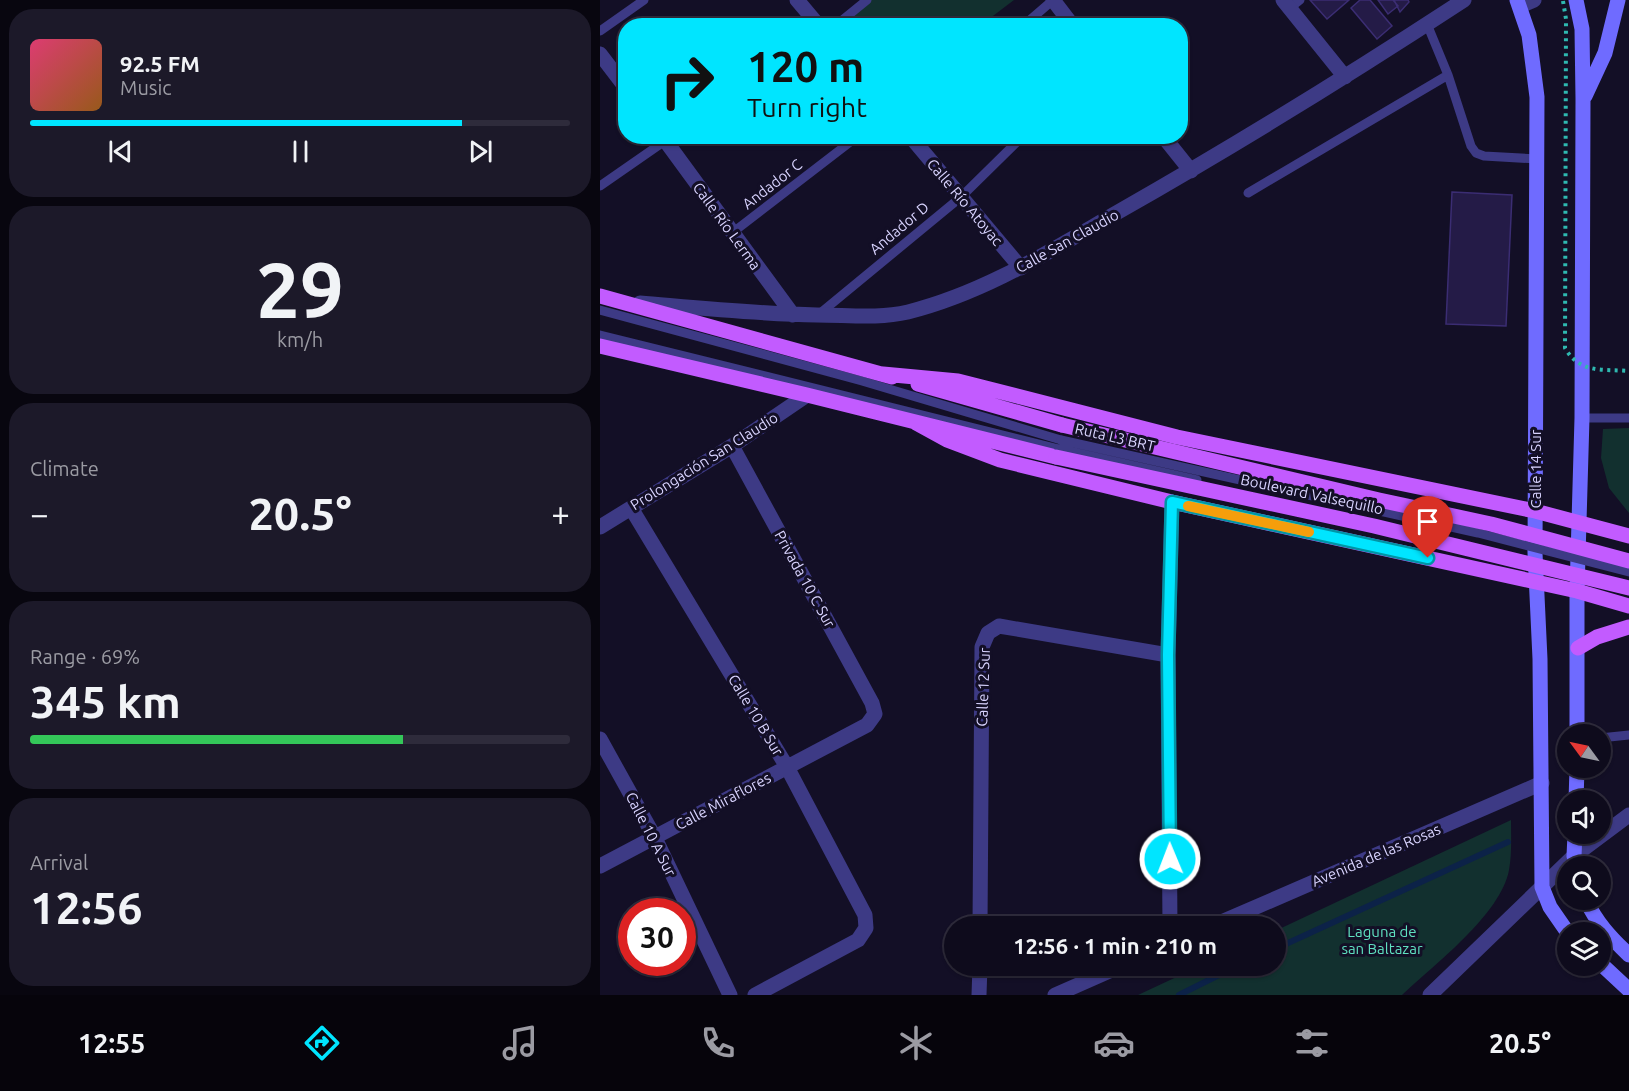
<!DOCTYPE html>
<html lang="en">
<head>
<meta charset="utf-8">
<style>
  :root { --surface:#0e0b1c; --page:#1c1929; --text:#f1f3f6; --muted:#9b9ba3; --line:#2e2b3b; --accent:#00e5ff }
  body { margin:0; font-family:Ubuntu,sans-serif; background:var(--page); color:var(--text); height:100vh; display:flex; flex-direction:column; font-size:22px; white-space:nowrap }
  * { box-sizing:border-box; margin:0 }
  p { font-size:20px; color:var(--muted) }
  .icon { flex:none; width:33px; height:33px; fill:none; stroke:currentColor; stroke-width:2; stroke-linecap:round; stroke-linejoin:round }
  .map { position:relative; flex:1; overflow:hidden }
  .sheet { display:flex; flex-direction:column; gap:9px; padding:9px; background:#08060f; width:600px }
  .sheet>* { flex:none }
  .banner { position:absolute; left:18px; top:18px; width:570px; height:126px; border-radius:24px; box-shadow:0 2px 4px #0004,0 0 0 2px var(--line); background:#00e5ff; color:#111; overflow:hidden }
  .needle { width:39px; rotate:303deg }
  .buttons { position:absolute; left:957px; top:724px; display:grid; gap:12px }
  .buttons a { display:grid; place-items:center; width:54px; height:54px; border-radius:50%; background:var(--surface); box-shadow:0 2px 4px #0004,0 0 0 2px var(--line); font-size:30px }
  .speed { position:absolute; left:18px; top:898px; display:flex; gap:12px; font-size:30px; font-weight:700; text-align:center }
  .speed>* { display:grid; place-content:center; width:78px; height:78px; border-radius:50%; background:var(--surface); box-shadow:0 2px 4px #0004,0 0 0 2px var(--line); line-height:1 }
  .speed .limit { border:9px solid #d22; background:#fff; color:#111 }
  .pin { position:absolute; display:grid; place-items:center; width:51px; height:51px; color:#fff; margin:-62px -26px; border-radius:50% 50% 50% 0; rotate:-45deg; box-shadow:0 0 6px #0007 }
  .pin .icon { rotate:45deg }
  .me { position:absolute; width:66px; margin:-33px; rotate:359deg; stroke-linejoin:round; filter:drop-shadow(0 0 4px #0008) }
  .turn { display:flex; align-items:center; gap:21px; height:126px; padding:0 30px; font-size:27px }
  .turn .icon { width:78px; height:78px; stroke-width:2.5 }
  .turn b { display:block; font-size:42px; line-height:51px }
  .big { font-size:45px; font-weight:600; line-height:1.1 }
  .sheet .widget { flex:1; display:flex; flex-direction:column; justify-content:center; gap:9px; min-width:0; padding:0 21px; border-radius:24px; background:var(--page) }
  .sheet .dial { align-items:center; gap:0 }
  .dial b { font-size:78px; line-height:1 }
  .song { display:flex; align-items:center; gap:18px }
  .cover { width:72px; height:72px; border-radius:9px; background:linear-gradient(135deg,hsl(340 70% 55%),hsl(30 70% 35%)) }
  .played { height:6px; border-radius:3px; background:linear-gradient(90deg,var(--accent) 80%,var(--line) 80%) }
  .keys { display:flex; justify-content:space-around; direction:ltr }
  .heat { display:flex; justify-content:space-between; align-items:center; font-size:33px; direction:ltr }
  .charge { height:9px; border-radius:4px; background:linear-gradient(90deg,#34c759 69%,var(--line) 0) }
  .trip { position:absolute; left:344px; top:916px; width:342px; height:60px; border-radius:30px; background:var(--surface); box-shadow:0 2px 4px #0004,0 0 0 2px var(--line); font-weight:600; line-height:60px; text-align:center }
  .dock { display:flex; height:96px; justify-content:space-around; align-items:center; background:#06040b; color:var(--muted) }
  .dock .icon { width:42px; height:42px }
  .dock .selected { color:var(--accent) }
  .dock b { font-size:27px; color:var(--text) }
  main { display:flex; flex:1; min-height:0 }
  .map>svg:first-child { display:block }
  .green { fill:#12302f }
  .lines { fill:none; stroke-linecap:round; stroke-linejoin:round }
  .stream { stroke:#0c2248; stroke-width:6 }
  .building { fill:#241b47; stroke:#3b2d73; stroke-width:1.5 }
  .service { stroke:#3d3a85; stroke-width:9 }
  .minor { stroke:#3d3a85; stroke-width:15 }
  .tertiary { stroke:#3d3a85; stroke-width:15 }
  .secondary { stroke:#6f6bff; stroke-width:15 }
  .primary { stroke:#c25bff; stroke-width:15 }
  .path-bridge { stroke:#2fb8b0; stroke-width:4; stroke-dasharray:3 4.5; stroke-linecap:butt }
  .service-bridge { stroke:#3d3a85; stroke-width:9 }
  .primary-bridge { stroke:#c25bff; stroke-width:15 }
  .route-casing { stroke:#0095a6; stroke-width:15 }
  .route { stroke:#00e5ff; stroke-width:10 }
  .slow { stroke:#f59e0b; stroke-width:10 }
  .labels { text-anchor:middle; dominant-baseline:central; stroke-width:6; stroke-linejoin:round; paint-order:stroke }
  .street-label { font-size:15px; fill:#d9d4ff; stroke:#130f26 }
  .park-label { font-size:15px; fill:#5fe0c0; stroke:#130f26 }
</style>
</head>
<body>
<main>
<section class="sheet">
<div class="widget">
<div class="song"><i class="cover"></i><div><b>92.5 FM</b><p>Music</p></div></div>
<div class="played"></div>
<div class="keys"><svg class="icon" aria-label="previous" viewBox="0 0 24 24"><path d="M18 5L8 12l10 7zM5 5v14"/></svg><svg class="icon" aria-label="pause" viewBox="0 0 24 24"><path d="M8 5v14M16 5v14"/></svg><svg class="icon" aria-label="next" viewBox="0 0 24 24"><path d="M6 5l10 7-10 7zM19 5v14"/></svg></div>
</div>
<div class="widget dial"><b>29</b><p>km/h</p></div>
<div class="widget"><p>Climate</p>
<div class="heat"><a>−</a><b class="big">20.5°</b><a>+</a></div>
</div>
<div class="widget"><p>Range · 69%</p><b class="big">345 km</b><div class="charge"></div></div>
<div class="widget"><p>Arrival</p><b class="big">12:56</b></div>
</section>
<div class="map">
<svg width="1029" height="995" viewBox="0 0 1029 995">
  <rect width="100%" height="100%" fill="#130f26"/>
  <path class="green" d="M 269,0 L 414,0 L 381,25 L 247,26 L 243,20 Z
    M 1029,428 L 1029,513 L 1009,488 L 1001,458 L 1003,429 Z
    M 911,820 C 911,836 912,854 909,870 C 901,914 834,965 802,995 L 538,995 L 600,966 L 675,966 L 675,931 Z"/>
  <g class="lines">
    <path class="stream" d="M 675,949 L 908,842
      M 579,995 L 637,966"/>
  </g>
  <path class="building" d="M 710,0 L 749,0 L 727,19 Z
    M 760,0 L 770,0 L 792,26 L 777,39 L 751,8 Z
    M 778,0 L 793,0 L 798,6 L 788,14 Z
    M 794,0 L 808,0 L 809,2 L 800,12 Z
    M 852,192 L 912,195 L 906,326 L 846,324 Z"/>
  <g class="lines">
    <path class="service" d="M 690,8 L 700,0
      M 827,24 L 848,75 L 871,146 L 876,153 L 884,156 L 937,159
      M 235,26 L 267,0
      M 423,26 L 453,0
      M 0,31 L 44,0
      M 0,186 L 72,136
      M 648,193 L 848,75
      M 132,233 L 258,136
      M 0,310 L 262,381 L 461,440
      M 218,315 L 361,197 L 423,136
      M 0,335 L 459,449
      M 982,418 L 1029,418
      M 1000,738 L 1029,735"/>
    <path class="minor" d="M 197,0 L 219,26
      M 453,0 L 473,26
      M 683,0 L 745,77
      M 0,54 L 26,88
      M 62,136 L 193,315
      M 310,136 L 421,268
      M 563,136 L 591,171
      M 40,303 C 99,308 158,314 217,315 C 248,315 278,319 308,312 C 384,293 450,251 518,212 C 636,145 751,74 864,0
      M 31,508 L 187,767 L 265,915 L 266,928 L 258,940 L 155,995
      M 0,527 L 132,446 L 207,395
      M 0,739 L 55,838 L 130,995
      M 0,866 L 267,725 L 275,714 L 272,703 L 132,446
      M 380,927 L 382,647 L 388,633 L 399,626 L 568,655
      M 570,927 L 568,655 L 572,502
      M 610,927 L 942,783
      M 379,995 L 380,966
      M 455,995 L 521,966
      M 830,995 L 974,856 L 1029,815"/>
    <path class="tertiary" d="M 920,6 L 934,0"/>
    <path class="secondary" d="M 917,0 L 929,35 L 937,97 L 935,553 L 940,659 L 942,887 L 950,907 L 968,933
      M 976,0 L 982,29 L 983,99 L 982,418 L 977,591 L 977,735
      M 985,96 L 1005,53 L 1018,0
      M 976,801 L 977,768
      M 975,834 L 974,856 L 977,867
      M 986,900 C 996,922 1011,938 1029,955
      M 1000,963 L 1029,990"/>
    <path class="primary" d="M 0,296 L 292,377
      M 0,346 L 207,395 L 456,457
      M 283,374 L 358,381 L 577,437 L 935,511 L 1029,536
      M 318,384 L 462,425
      M 316,423 L 347,440 L 400,460 L 572,502 L 977,591 L 1029,606
      M 978,648 L 997,637 L 1029,627"/>
    <path class="path-bridge" d="M 963,1 L 966,19 L 965,348 C 980,374 1003,369 1029,371"/>
    <path class="service-bridge" d="M 461,440 L 878,533 L 1029,572
      M 459,449 L 597,480"/>
    <path class="primary-bridge" d="M 462,425 L 779,500 L 891,524 L 1029,561
      M 456,457 L 774,526 L 1029,588"/>
  </g>
  <g class="lines">
    <defs>
      <path id="route" d="M 570,859 L 568,655 L 572,502 L 828,558"/>
    </defs>
    <use href="#route" class="route-casing"/>
    <use href="#route" class="route"/>
    <path class="slow" d="M 588,506 L 709,532"/>
  </g>
  <g class="labels">
    <g class="street-label">
      <text transform="translate(172 184) rotate(-38)">Andador C</text>
      <text transform="translate(365 202) rotate(50)">Calle Río Atoyac</text>
      <text transform="translate(127 226) rotate(54)">Calle Río Lerma</text>
      <text transform="translate(299 228) rotate(-40)">Andador D</text>
      <text transform="translate(467 241) rotate(-29)">Calle San Claudio</text>
      <text transform="translate(515 437) rotate(13)">Ruta L3 BRT</text>
      <text transform="translate(104 461) rotate(-32)">Prolongación San Claudio</text>
      <text transform="translate(935 469) rotate(-90)">Calle 14 Sur</text>
      <text transform="translate(712 494) rotate(12)">Boulevard Valsequillo</text>
      <text transform="translate(205 579) rotate(61)">Privada 10 C Sur</text>
      <text transform="translate(383 687) rotate(-88)">Calle 12 Sur</text>
      <text transform="translate(156 715) rotate(59)">Calle 10 B Sur</text>
      <text transform="translate(123 801) rotate(-28)">Calle Miraflores</text>
      <text transform="translate(51 834) rotate(63)">Calle 10 A Sur</text>
      <text transform="translate(776 855) rotate(-23)">Avenida de las Rosas</text>
    </g>
    <g class="park-label">
      <text x="782" y="931">Laguna de<tspan x="782" dy="17">san Baltazar</tspan></text>
    </g>
  </g>
</svg>
<div class="buttons">
<a><svg class="needle" viewBox="-14 -14 28 28"><path d="M0-13l5 13h-10z" fill="#e53935"/><path d="M0 13l5-13h-10z" fill="#9b9ba3"/></svg></a>
<a><svg class="icon" aria-label="sound" viewBox="0 0 24 24"><path d="M4 9h4l5-4v14l-5-4H4zM17 9q2 3 0 6"/></svg></a>
<a><svg class="icon" aria-label="search" viewBox="0 0 24 24"><circle cx="10" cy="10" r="6"/><path d="M15 15l6 6"/></svg></a>
<a><svg class="icon" aria-label="layers" viewBox="0 0 24 24"><path d="M12 4l9 5-9 5-9-5zM3 14l9 5 9-5"/></svg></a>
</div>
<div class="speed"><div class="limit">30</div></div>
<div class="pin" style="left:828px;top:558px;background:#d93025"><svg class="icon" aria-label="arrive" viewBox="0 0 24 24"><path d="M6 21V4h12l-3 4 3 4H6"/></svg></div>
<svg class="me" style="left:570px;top:859px" viewBox="-20 -20 40 40"><circle r="17" fill="#00e5ff" stroke="#fff" stroke-width="3"/><path d="M0-11L8 9 0 5-8 9z" fill="#fff"/></svg>
<div class="trip">12:56 · 1 min · 210 m</div>
<div class="banner">
<div class="turn"><svg class="icon" aria-label="right" viewBox="0 0 24 24"><path d="M7 20v-9h11M14 6l5 5-5 5"/></svg><div><b>120 m</b>Turn right</div></div>
</div>
</div>
</main>
<nav class="dock">
<b>12:55</b>
<svg class="icon selected" aria-label="directions" viewBox="0 0 24 24"><path d="M12 3l9 9-9 9-9-9zM9 14v-3h6M13 9l2 2-2 2"/></svg>
<svg class="icon" aria-label="music" viewBox="0 0 24 24"><path d="M9 18V5l10-2v13"/><circle cx="6" cy="18" r="3"/><circle cx="16" cy="16" r="3"/></svg>
<svg class="icon" aria-label="phone" viewBox="0 0 24 24"><path d="M5 4h4l2 5-3 2q2 4 5 5l2-3 5 2v4C11 20 4 13 5 4z"/></svg>
<svg class="icon" aria-label="climate" viewBox="0 0 24 24"><path d="M12 3v18M4 7l16 10M4 17L20 7"/></svg>
<svg class="icon" aria-label="car" viewBox="0 0 24 24"><path d="M5 17H2v-5l4-1 3-4h7l3 4 3 1v5h-3M9 17h6M6 11h13"/><circle cx="7" cy="17" r="2"/><circle cx="17" cy="17" r="2"/></svg>
<svg class="icon" aria-label="filters" viewBox="0 0 24 24"><path d="M4 7h16M4 17h16"/><circle cx="9" cy="7" r="2"/><circle cx="15" cy="17" r="2"/></svg>
<b>20.5°</b>
</nav>
</body>
</html>
